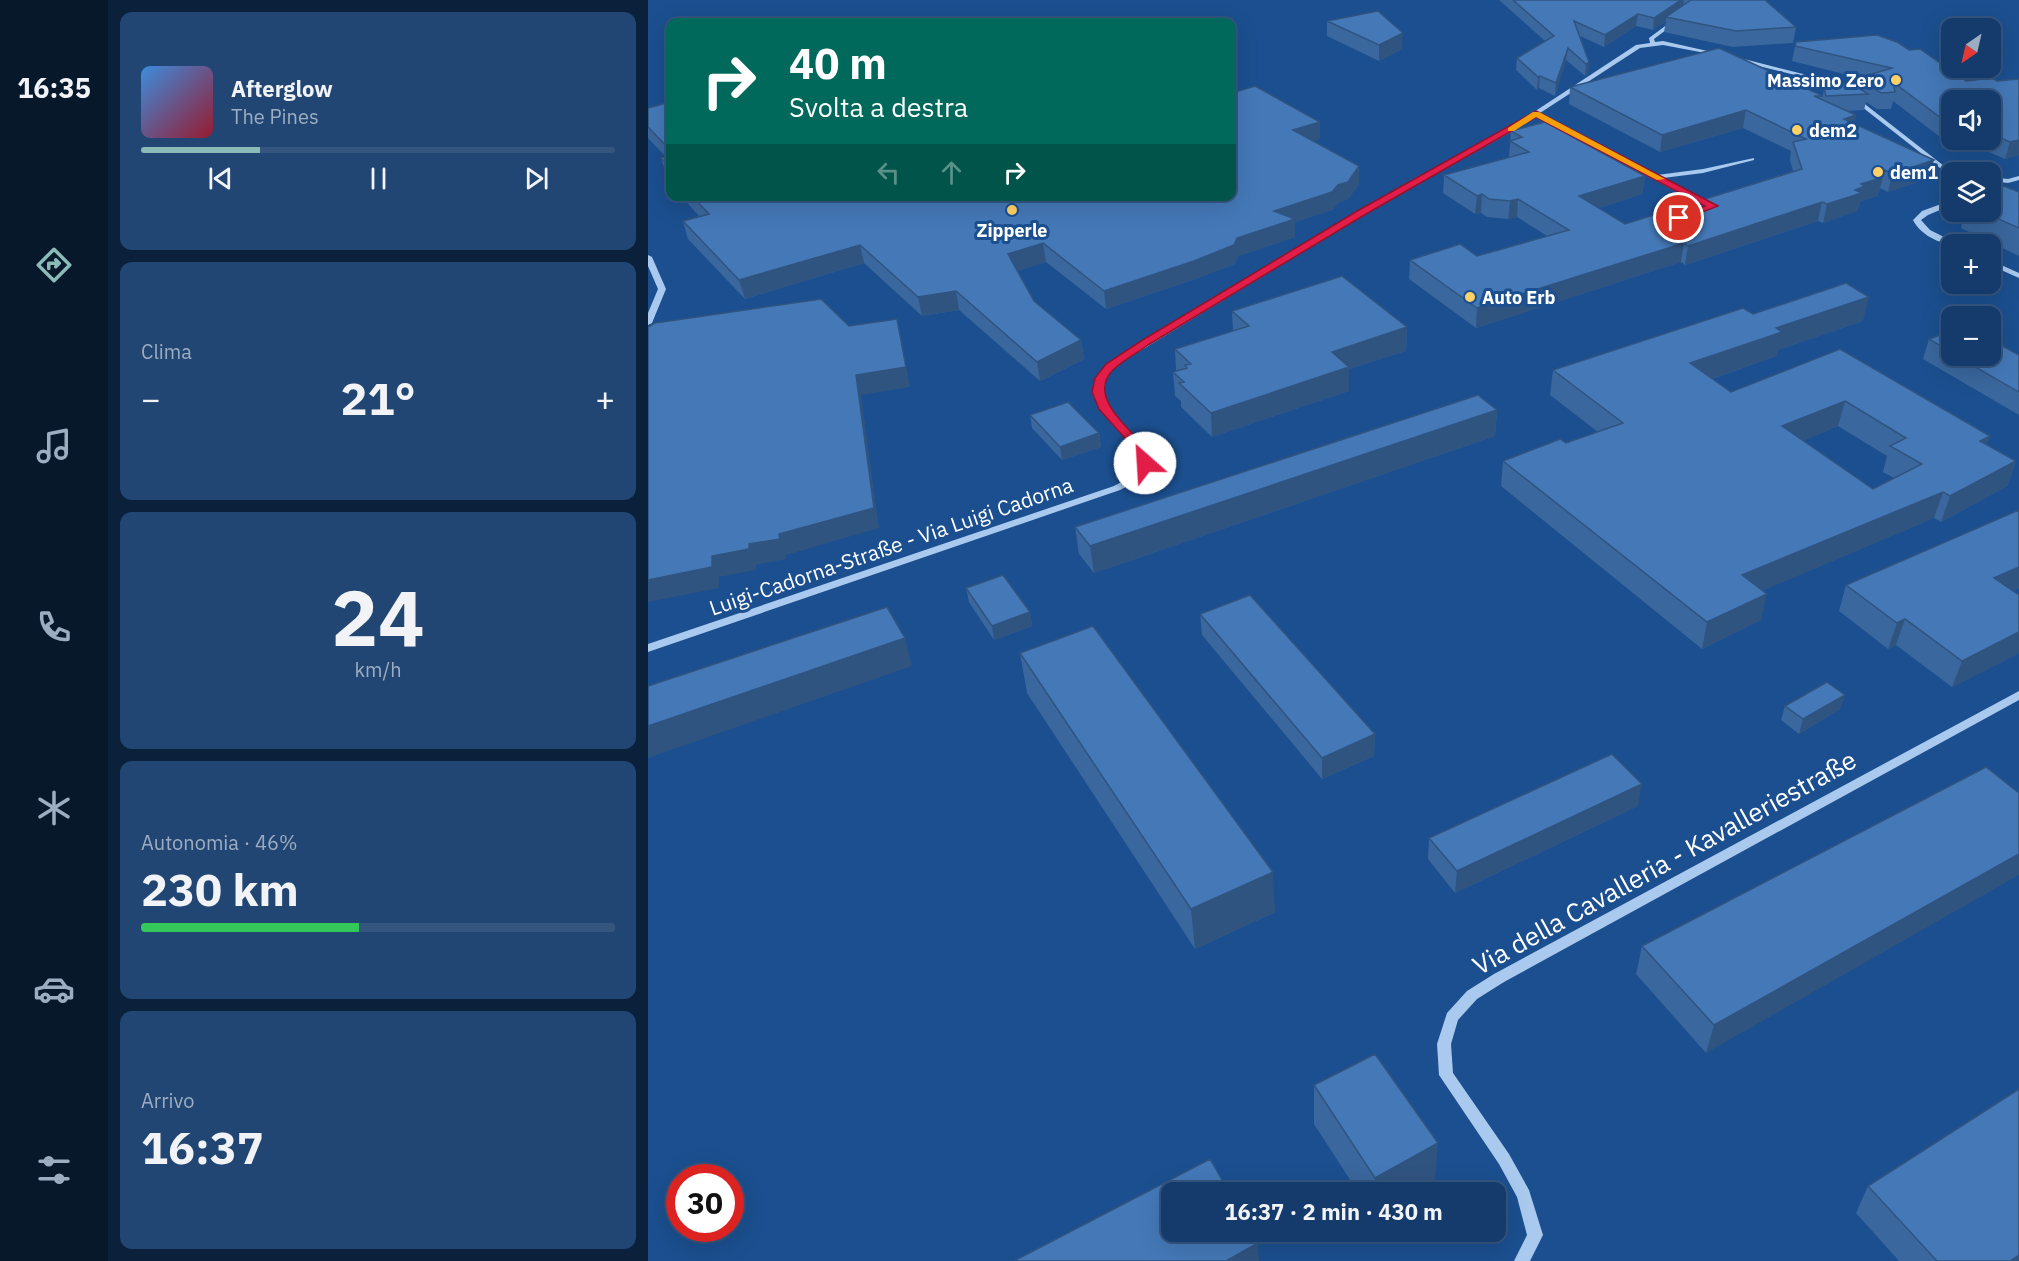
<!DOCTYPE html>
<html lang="it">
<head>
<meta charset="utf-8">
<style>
  :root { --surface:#143b6b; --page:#214673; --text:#f1f3f6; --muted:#9dadc1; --line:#33557e; --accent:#8bbbb9 }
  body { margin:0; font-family:"IBM Plex Sans",sans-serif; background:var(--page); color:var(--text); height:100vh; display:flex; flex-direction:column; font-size:22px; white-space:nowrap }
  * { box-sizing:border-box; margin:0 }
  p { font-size:20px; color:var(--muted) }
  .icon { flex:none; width:33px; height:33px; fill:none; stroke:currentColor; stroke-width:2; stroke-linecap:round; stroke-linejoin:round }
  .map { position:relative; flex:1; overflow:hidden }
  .sheet { display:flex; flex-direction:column; gap:12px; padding:12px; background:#0b203b; width:540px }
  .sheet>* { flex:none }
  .top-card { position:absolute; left:18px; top:18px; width:570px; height:183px; border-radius:12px; box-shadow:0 6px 24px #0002,0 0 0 2px var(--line); background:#00695c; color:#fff; overflow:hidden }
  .needle { width:39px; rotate:214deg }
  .controls { position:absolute; left:1293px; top:18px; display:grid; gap:12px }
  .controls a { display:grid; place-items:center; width:60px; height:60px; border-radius:12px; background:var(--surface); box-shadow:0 6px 24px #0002,0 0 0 2px var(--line); font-size:30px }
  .speed { position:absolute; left:18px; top:1164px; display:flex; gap:12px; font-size:30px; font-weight:700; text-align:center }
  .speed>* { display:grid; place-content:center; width:78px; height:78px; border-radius:50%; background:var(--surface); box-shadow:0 6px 24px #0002,0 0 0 2px var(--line); line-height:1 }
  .speed .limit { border:9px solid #d22; background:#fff; color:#111 }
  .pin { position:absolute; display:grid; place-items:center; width:51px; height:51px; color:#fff; margin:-26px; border:3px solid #fff; border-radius:50%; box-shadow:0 2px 6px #0007 }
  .me { position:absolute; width:66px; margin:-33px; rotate:334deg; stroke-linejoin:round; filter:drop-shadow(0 0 4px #0008) }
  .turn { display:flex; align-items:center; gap:21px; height:126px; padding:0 24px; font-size:27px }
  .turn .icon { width:78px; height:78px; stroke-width:2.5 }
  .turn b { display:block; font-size:42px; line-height:51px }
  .lanes { display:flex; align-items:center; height:57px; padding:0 24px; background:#0003; justify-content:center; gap:30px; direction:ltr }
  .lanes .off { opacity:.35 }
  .big { font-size:45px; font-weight:700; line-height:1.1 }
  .sheet .tile { flex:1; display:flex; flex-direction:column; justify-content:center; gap:9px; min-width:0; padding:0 21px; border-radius:12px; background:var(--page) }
  .sheet .dial { align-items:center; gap:0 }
  .dial b { font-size:78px; line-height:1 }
  .song { display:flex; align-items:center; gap:18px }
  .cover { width:72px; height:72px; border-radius:9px; background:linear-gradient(135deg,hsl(210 70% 55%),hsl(350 70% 35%)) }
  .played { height:6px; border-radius:3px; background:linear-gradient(90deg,var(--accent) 25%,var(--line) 25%) }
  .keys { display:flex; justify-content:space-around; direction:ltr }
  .heat { display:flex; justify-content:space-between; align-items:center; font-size:33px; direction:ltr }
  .charge { height:9px; border-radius:4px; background:linear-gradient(90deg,#34c759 46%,var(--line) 0) }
  .trip { position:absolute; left:513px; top:1182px; width:345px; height:60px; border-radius:12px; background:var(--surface); box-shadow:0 6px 24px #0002,0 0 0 2px var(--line); font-weight:700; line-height:60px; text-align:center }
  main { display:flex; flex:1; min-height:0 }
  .tabs { display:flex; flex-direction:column; width:108px; justify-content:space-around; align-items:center; background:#08182b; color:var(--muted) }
  .tabs .icon { width:42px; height:42px }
  .tabs .selected { color:var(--accent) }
  .tabs b { font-size:27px; color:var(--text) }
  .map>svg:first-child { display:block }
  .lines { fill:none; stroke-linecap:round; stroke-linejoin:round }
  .minor { fill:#a9c9ee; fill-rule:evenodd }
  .wall { fill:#3a679d; fill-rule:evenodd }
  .shaded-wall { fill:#305480 }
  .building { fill:#4478b7; stroke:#305480; stroke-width:1.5; fill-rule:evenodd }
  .route { fill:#e11d48; stroke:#92132f; stroke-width:1.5 }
  .slow { fill:#f59e0b }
  .poi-dot { fill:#ffd166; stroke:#1b4f8f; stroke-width:2 }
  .labels { text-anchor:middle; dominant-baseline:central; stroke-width:6; stroke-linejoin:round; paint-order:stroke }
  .far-poi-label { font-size:18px; font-weight:bold; fill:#fff; stroke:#1b4f8f; text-anchor:start }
  .street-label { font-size:21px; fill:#fff; stroke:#1b4f8f }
  .near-street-label { font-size:26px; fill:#fff; stroke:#1b4f8f }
</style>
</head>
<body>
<main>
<nav class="tabs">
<b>16:35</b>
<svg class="icon selected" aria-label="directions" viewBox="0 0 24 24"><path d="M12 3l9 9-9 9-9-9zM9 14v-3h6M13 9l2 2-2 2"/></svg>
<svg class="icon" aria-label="music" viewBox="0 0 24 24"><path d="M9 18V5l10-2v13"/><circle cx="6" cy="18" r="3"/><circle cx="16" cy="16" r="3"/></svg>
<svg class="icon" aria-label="phone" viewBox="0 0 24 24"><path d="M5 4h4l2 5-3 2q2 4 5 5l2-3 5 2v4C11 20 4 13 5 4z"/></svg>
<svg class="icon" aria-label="climate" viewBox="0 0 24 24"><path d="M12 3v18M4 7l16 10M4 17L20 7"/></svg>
<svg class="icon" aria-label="car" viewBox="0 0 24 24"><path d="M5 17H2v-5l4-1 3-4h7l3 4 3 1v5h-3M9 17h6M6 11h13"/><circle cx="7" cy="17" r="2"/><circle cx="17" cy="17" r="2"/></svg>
<svg class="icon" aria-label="filters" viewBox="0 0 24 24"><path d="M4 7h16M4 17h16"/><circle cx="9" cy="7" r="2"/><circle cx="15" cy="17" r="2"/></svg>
</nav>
<section class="sheet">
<div class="tile">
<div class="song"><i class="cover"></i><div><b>Afterglow</b><p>The Pines</p></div></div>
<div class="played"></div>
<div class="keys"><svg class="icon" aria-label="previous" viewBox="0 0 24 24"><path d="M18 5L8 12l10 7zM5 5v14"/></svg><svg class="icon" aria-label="pause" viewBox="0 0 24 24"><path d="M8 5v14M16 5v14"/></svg><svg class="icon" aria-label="next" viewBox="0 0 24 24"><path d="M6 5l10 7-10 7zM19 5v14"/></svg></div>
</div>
<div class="tile"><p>Clima</p>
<div class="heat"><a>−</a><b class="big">21°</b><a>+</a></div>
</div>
<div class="tile dial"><b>24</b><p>km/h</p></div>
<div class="tile"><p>Autonomia · 46%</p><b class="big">230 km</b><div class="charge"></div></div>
<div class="tile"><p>Arrivo</p><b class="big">16:37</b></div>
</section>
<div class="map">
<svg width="1371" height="1261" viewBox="0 0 1371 1261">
  <rect width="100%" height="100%" fill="#1b4f8f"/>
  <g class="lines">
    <path class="minor" d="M 1028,18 L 1031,20 L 1030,21 L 1006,39 L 1007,42 L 1015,41 L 1073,54 L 1073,56 L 1015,45 L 992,48 L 892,113 L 1009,175 L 1055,169 L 1106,158 L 1106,160 L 1055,173 L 1015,178 L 1067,205 L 1067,209 L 1061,209 L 887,116 L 861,133 L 717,214 L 469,365 C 434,398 483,430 503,454 C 500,473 488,482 472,490 L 0,652 L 0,644 L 466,486 C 480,479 491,472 493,454 C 470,429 425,396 463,362 L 711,210 L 857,131 L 988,45 L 1002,43 L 1001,38 Z
      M 1092,58 L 1163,76 L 1204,94 L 1296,166 L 1310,172 L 1304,173 L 1292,168 L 1200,96 L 1159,78 L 1090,61 L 1090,59 Z
      M 1371,176 L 1371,180 L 1360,183 L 1342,181 L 1342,177 L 1360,179 Z
      M 1304,200 L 1304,205 L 1280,215 L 1273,220 L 1282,230 L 1310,244 C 1295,246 1273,236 1265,220 L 1274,211 Z
      M 0,255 L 4,257 L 18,289 L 4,323 L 0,325 L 0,313 L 10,289 L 0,266 Z
      M 1342,260 L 1371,273 L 1371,278 L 1342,265 Z
      M 1371,691 L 1371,700 L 856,982 L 829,999 L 810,1020 L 803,1044 L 805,1073 L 861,1154 L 881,1190 L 895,1235 L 882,1261 L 866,1261 L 879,1235 L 869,1197 L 851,1164 L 791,1075 L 789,1044 L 799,1013 L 819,991 L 846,974 Z"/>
  </g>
  <path class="wall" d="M 851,0 L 1117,0 L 1148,27 L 1145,43 L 1085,47 L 1016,32 L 1018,21 L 1005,30 L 988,26 L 956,47 L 932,36 L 941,62 L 940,74 L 937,76 L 918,60 L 907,96 L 891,88 L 889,90 L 868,70 L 869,58 L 897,41 Z
    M 679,21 L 754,49 L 731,61 L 679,36 Z
    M 1148,42 L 1261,50 L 1318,81 L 1349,81 L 1371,79 L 1371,155 L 1357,159 L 1313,140 L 1342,140 L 1342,100 L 1304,100 L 1304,139 L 1296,140 L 1245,101 L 1243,109 L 1229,109 L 1218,102 L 1216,110 L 1199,111 L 1208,115 L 1206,124 L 1281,178 L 1240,192 L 1232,188 L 1229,196 L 1213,201 L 1209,211 L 1175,223 L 1170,221 L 1037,265 L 1033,262 L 828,328 L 761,279 L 762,260 L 829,256 L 899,236 L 869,217 L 860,219 L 839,217 L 833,213 L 827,214 L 795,193 L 796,175 L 861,157 L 863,131 L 997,176 L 994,194 L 951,208 L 977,224 L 1145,171 L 1142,160 L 1143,151 L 1095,128 L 1012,152 L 921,104 L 922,87 L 1175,95 L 1176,88 L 1209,87 L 1210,78 L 1212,78 L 1144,61 Z
    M 584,93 L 672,139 L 665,141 L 711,166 L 711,184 L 700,199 L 690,203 L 684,210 L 647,222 L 647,237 L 590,256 L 587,264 L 547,279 L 458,309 L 398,262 L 369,271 L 386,301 L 433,340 L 436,359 L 392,381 L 311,310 L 274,316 L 216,263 L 97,299 L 40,239 L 35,221 L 51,216 L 33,196 L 584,196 Z
    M 22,102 L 22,185 L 13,158 L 18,157 L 0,138 L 0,108 Z
    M 1371,192 L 1371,256 L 1313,228 L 1317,212 L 1342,212 Z
    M 584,311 L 759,327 L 758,351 L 701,369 L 701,391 L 564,437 L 533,407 L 533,401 L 527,396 L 525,372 L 528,371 L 527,349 L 585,331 Z
    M 1105,314 L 1215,321 L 1130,350 L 1128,356 L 1064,379 L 1083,392 L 1192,349 L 1339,445 L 1368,461 L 1359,486 L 1293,522 L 1286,518 L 1115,590 L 1113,620 L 1054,649 L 853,486 L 855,461 L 918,443 L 950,432 L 902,395 L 905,370 ZM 1190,426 L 1239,456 L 1235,472 L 1246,478 L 1225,489 L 1154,441 Z
    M 1304,331 L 1304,356 L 1371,355 L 1371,415 L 1275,359 L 1281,339 Z
    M 849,410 L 847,436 L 446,573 L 431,554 L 427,527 Z
    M 382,415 L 451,433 L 453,447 L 414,460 L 384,428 Z
    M 1371,510 L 1371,588 L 1365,591 L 1371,595 L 1371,653 L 1304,687 L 1248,645 L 1240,649 L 1191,611 L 1198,585 Z
    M 318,588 L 382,612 L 384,626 L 346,640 L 321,602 Z
    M 552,614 L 727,734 L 726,756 L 674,779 L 554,635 Z
    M 372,653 L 627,912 L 547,949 L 379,693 Z
    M 1137,706 L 1192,709 L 1151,734 L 1133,720 Z
    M 1371,793 L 1058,1053 L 988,974 L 994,946 Z
    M 990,806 L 807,893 L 780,859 L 781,838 Z
    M 666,1085 L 787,1182 L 767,1192 L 710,1192 L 666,1124 Z
    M 1220,1186 L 1371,1261 L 1251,1261 L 1208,1213 Z"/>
  <path class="shaded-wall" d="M 1033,0 L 1036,0 L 1034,10 L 1018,17 L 1018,21 L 1005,30 L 1006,18 Z
    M 990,14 L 988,26 L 956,47 L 957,35 Z
    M 755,33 L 754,49 L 731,61 L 731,45 Z
    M 920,48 L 918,60 L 907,96 L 908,83 Z
    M 941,62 L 940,74 L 937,76 L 938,64 Z
    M 892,76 L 891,88 L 889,90 L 890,77 Z
    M 1098,110 L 1095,128 L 1012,152 L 1014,135 Z
    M 1208,115 L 1204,133 L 1196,119 Z
    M 672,122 L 672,139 L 646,146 L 645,130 Z
    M 1304,123 L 1304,139 L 1296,140 L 1301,124 Z
    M 1371,140 L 1371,155 L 1357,159 L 1362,142 Z
    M 1286,160 L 1281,178 L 1240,192 L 1244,174 Z
    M 711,166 L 711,184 L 700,199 L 690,203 L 684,210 L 647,222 L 647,237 L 590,256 L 587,264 L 547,279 L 458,309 L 456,291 L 589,238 L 626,211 Z
    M 1237,170 L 1232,188 L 1229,196 L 1213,201 L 1209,211 L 1175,223 L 1179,204 L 1207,190 L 1213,184 Z
    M 997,176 L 994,194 L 929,215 L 931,196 Z
    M 834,194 L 833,213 L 827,214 L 829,196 Z
    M 870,199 L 869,217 L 860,219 L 862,201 Z
    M 1174,202 L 1170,221 L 1037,265 L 1040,246 Z
    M 395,243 L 398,262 L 363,273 L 360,254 Z
    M 1036,243 L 1033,262 L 828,328 L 829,308 Z
    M 212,245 L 216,263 L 97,299 L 91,280 Z
    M 308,291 L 311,310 L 274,316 L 270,297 Z
    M 1221,297 L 1215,321 L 1130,350 L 1128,356 L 1037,388 L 1042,363 L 1128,328 Z
    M 249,319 L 262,387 L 213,395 L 231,528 L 138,555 L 138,559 L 108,565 L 108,570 L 71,577 L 71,588 L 0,602 L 0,580 L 64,556 L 131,534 L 208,375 Z
    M 759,327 L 758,351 L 701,369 L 701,391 L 564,437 L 563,413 L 684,352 Z
    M 433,340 L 436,359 L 392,381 L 389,362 Z
    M 1197,401 L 1190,426 L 1128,452 L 1134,426 Z
    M 849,410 L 847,436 L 446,573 L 442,546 Z
    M 451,433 L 453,447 L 414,460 L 412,447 Z
    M 1342,436 L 1333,461 L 1332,441 Z
    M 1368,461 L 1359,486 L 1293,522 L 1302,496 Z
    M 1295,492 L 1286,518 L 1088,602 L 1094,575 Z
    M 1371,567 L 1371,588 L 1337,604 L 1346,578 Z
    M 1119,594 L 1113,620 L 1054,649 L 1059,622 Z
    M 382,612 L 384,626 L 346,640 L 344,626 Z
    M 1257,619 L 1248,645 L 1240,649 L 1249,623 Z
    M 1371,632 L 1371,653 L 1304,687 L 1314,661 Z
    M 257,638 L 264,666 L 0,758 L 0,726 Z
    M 1197,695 L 1192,709 L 1151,734 L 1155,719 Z
    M 727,734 L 726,756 L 674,779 L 674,758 Z
    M 994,784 L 990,806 L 807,893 L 809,871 Z
    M 1371,854 L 1371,875 L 1058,1053 L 1066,1025 Z
    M 625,872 L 627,912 L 547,949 L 543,909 Z
    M 790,1143 L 787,1182 L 767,1192 L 726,1192 L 727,1178 Z
    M 610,1243 L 611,1261 L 578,1261 Z
    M 1371,1255 L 1371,1261 L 1362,1261 Z"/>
  <path class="building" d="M 865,0 L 1033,0 L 1006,18 L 990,14 L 957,35 L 926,21 L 941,62 L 938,64 L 920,48 L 908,83 L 892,76 L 890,77 L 869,58 L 906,36 Z
    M 1043,0 L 1117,0 L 1148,27 L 1088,31 L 1018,17 Z
    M 730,11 L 755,33 L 731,45 L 679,21 Z
    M 1229,35 L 1249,42 L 1261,50 L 1272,49 L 1318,81 L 1344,78 L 1349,81 L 1371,79 L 1371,140 L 1362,142 L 1342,133 L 1342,100 L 1304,100 L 1304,123 L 1301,124 L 1245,82 L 1247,92 L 1233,93 L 1210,78 L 1244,68 L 1147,46 L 1148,42 Z
    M 1071,48 L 1175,96 L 1166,96 L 1208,115 L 1196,119 L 1286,160 L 1244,174 L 1237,170 L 1233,178 L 1213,184 L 1217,186 L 1207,190 L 1214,193 L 1179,204 L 1174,202 L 1040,246 L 1036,243 L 829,308 L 762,260 L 812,244 L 829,256 L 921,230 L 870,199 L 862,201 L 841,199 L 834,194 L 829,196 L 796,175 L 881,152 L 862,141 L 874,137 L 863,131 L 897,122 L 997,176 L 931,196 L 977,224 L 1154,169 L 1145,142 L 1158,139 L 1098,110 L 1014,135 L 922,87 Z
    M 1200,81 L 1220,94 L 1178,96 L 1176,88 Z
    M 607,86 L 672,122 L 645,130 L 711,166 L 700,182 L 690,185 L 684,192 L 626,211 L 647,219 L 589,238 L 586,245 L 546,261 L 456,291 L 395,243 L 360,254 L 386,301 L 433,340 L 389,362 L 308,291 L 270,297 L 212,245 L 91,280 L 35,221 L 61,214 L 44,196 L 584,196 L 584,93 Z
    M 22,102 L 22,150 L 0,127 L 0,108 Z
    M 22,155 L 22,167 L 13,158 Z
    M 22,168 L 22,174 L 18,169 Z
    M 1356,186 L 1371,192 L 1371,228 L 1335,212 L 1342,212 L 1342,190 Z
    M 694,276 L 759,327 L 684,352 L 701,367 L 563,413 L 531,383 L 536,382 L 525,372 L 539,368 L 537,365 L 543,364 L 527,349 L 601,326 L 584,311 Z
    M 1198,283 L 1221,297 L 1128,328 L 1134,332 L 1042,363 L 1083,392 L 1192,349 L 1342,436 L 1332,441 L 1368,461 L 1302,496 L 1295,492 L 1094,575 L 1119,594 L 1059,622 L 855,461 L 912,439 L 918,443 L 975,423 L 905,370 L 1095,308 L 1105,314 ZM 1197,401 L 1258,438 L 1242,446 L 1274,464 L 1225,489 L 1134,426 Z
    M 173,299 L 201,326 L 249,319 L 258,367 L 208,375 L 226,508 L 131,534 L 132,539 L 101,544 L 101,549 L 64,556 L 64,567 L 0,580 L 0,327 L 7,323 Z
    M 1304,331 L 1304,353 L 1281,339 Z
    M 1342,339 L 1371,355 L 1371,392 L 1308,356 L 1342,356 Z
    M 830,395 L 849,410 L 442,546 L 427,527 Z
    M 420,402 L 451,433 L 412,447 L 382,415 Z
    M 1371,510 L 1371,567 L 1346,578 L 1371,595 L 1371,632 L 1314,661 L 1257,619 L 1249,623 L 1198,585 Z
    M 355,575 L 382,612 L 344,626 L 318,588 Z
    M 602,595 L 727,734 L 674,758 L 552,614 Z
    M 239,607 L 257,638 L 0,726 L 0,686 Z
    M 445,626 L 625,872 L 543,909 L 372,653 Z
    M 1179,682 L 1197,695 L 1155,719 L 1137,706 Z
    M 964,754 L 994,784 L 809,871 L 781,838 Z
    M 1338,767 L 1371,793 L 1371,854 L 1066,1025 L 994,946 Z
    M 727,1054 L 790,1143 L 727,1178 L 666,1085 Z
    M 1371,1089 L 1371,1255 L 1362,1261 L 1289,1261 L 1220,1186 Z
    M 562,1159 L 581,1192 L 524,1192 L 524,1232 L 604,1232 L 610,1243 L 578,1261 L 366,1261 Z"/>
  <path class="route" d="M 888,111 L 1070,206 L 1034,220 L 1028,220 L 1028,216 L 1057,206 L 888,117 L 718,214 L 500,345 C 489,353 475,360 465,370 C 437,398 487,433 504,454 L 502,466 L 493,466 L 492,455 L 451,409 L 444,392 L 447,378 L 458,364 L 493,341 L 711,210 Z"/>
  <path class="slow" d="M 885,112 L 891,112 L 1017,179 L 1009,180 L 888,117 L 866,131 L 860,131 L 860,128 Z"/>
  <g class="poi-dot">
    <circle cx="1248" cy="80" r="6"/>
    <circle cx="1149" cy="130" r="6"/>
    <circle cx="1230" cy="172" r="6"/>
    <circle cx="364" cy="210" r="6"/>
    <circle cx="822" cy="297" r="6"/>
  </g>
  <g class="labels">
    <g class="far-poi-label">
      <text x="1236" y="80" text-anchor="end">Massimo Zero</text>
      <text x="1161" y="130">dem2</text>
      <text x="1242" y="172">dem1</text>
      <text x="364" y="230" text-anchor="middle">Zipperle</text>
      <text x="834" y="297">Auto Erb</text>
    </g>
    <g class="street-label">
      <text transform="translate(243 546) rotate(-19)">Luigi-Cadorna-Straße - Via Luigi Cadorna</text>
    </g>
    <g class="near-street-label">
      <text transform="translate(1016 862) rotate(-29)">Via della Cavalleria - Kavalleriestraße</text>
    </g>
  </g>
</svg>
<div class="controls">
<a><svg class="needle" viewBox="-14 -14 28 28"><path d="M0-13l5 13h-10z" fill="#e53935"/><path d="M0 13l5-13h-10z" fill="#9dadc1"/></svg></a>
<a><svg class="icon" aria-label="sound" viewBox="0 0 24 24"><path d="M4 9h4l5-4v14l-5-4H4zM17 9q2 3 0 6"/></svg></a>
<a><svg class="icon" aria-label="layers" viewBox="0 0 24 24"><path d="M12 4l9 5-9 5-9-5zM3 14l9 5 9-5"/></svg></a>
<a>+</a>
<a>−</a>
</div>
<div class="speed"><div class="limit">30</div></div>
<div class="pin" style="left:1031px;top:218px;background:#d93025"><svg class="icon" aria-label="arrive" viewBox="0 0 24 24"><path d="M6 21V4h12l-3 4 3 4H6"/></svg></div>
<svg class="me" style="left:497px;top:463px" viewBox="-20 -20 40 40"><circle r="19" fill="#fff"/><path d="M0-13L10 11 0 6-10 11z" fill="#e11d48"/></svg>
<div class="trip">16:37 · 2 min · 430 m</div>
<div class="top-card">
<div class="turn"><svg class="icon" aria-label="right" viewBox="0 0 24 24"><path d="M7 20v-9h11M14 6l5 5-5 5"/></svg><div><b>40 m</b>Svolta a destra</div></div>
<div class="lanes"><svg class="icon off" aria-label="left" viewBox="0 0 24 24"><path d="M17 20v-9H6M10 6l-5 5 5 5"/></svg><svg class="icon off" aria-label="ahead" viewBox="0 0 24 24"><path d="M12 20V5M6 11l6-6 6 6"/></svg><svg class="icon" aria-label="right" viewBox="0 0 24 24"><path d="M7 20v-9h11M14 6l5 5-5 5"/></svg></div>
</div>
</div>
</main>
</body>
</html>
